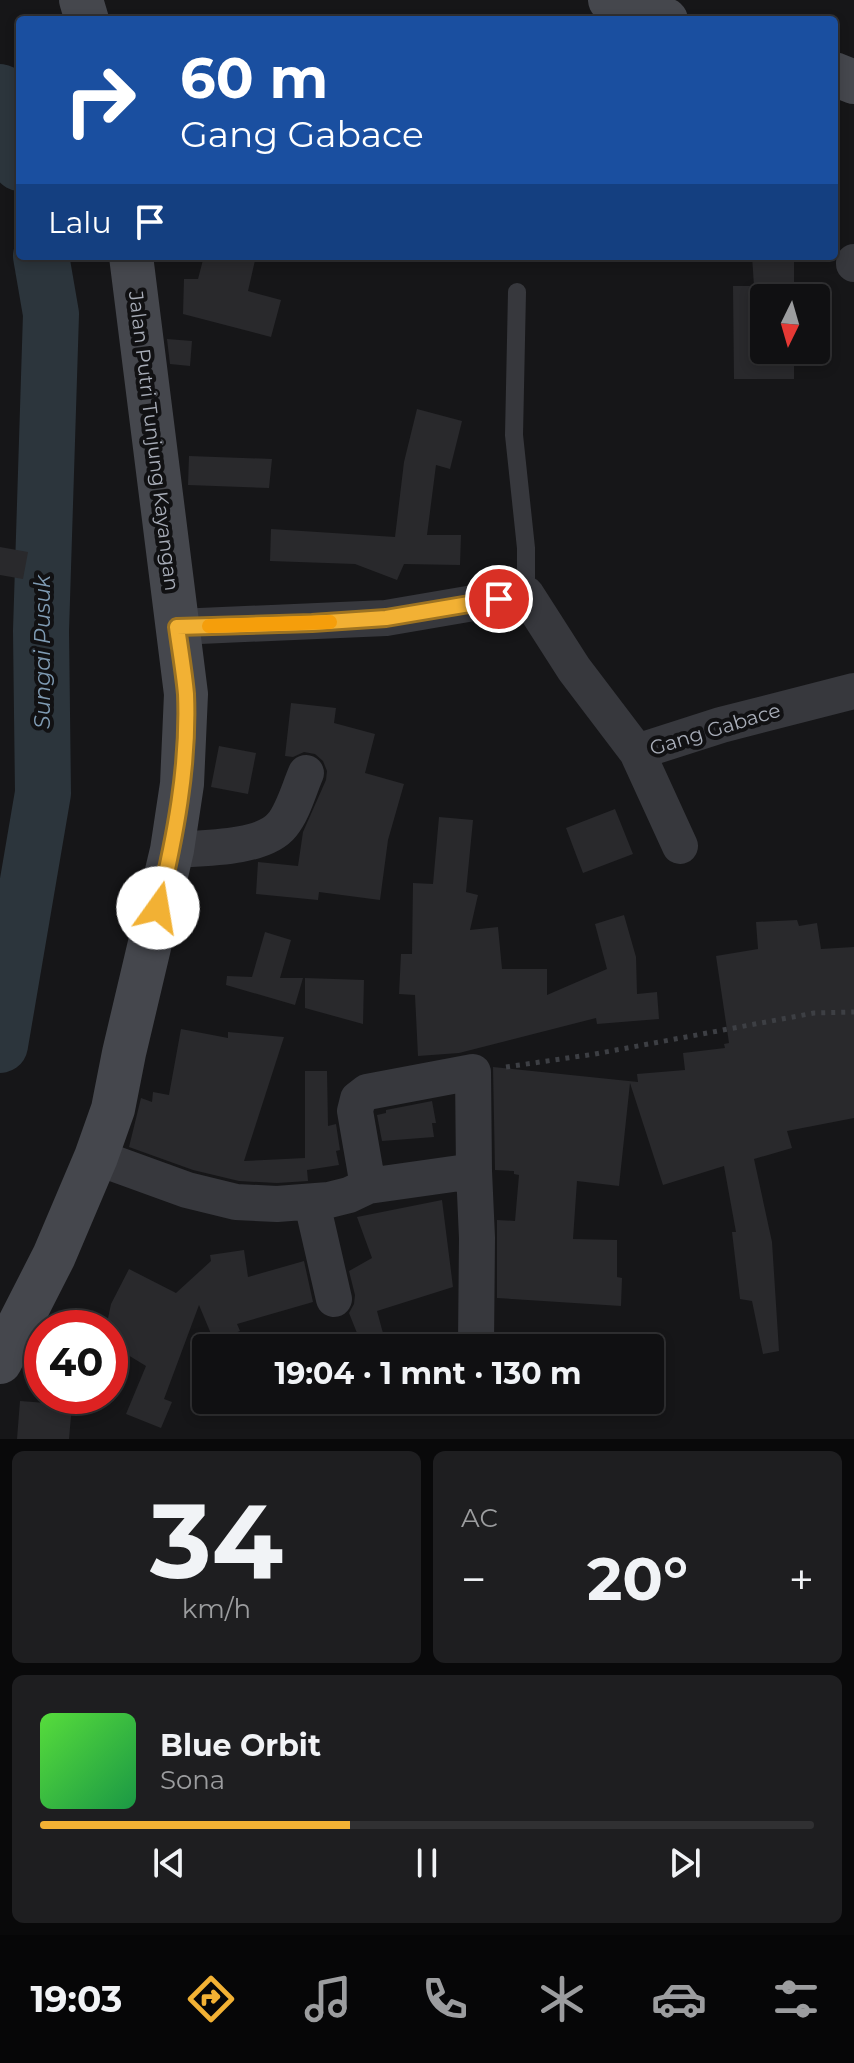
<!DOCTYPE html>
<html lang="id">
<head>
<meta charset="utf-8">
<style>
  :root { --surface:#101012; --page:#1e1e20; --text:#f1f3f6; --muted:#9c9d9f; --line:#303032; --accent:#f2b134 }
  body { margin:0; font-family:Montserrat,sans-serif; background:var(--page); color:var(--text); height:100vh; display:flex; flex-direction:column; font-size:30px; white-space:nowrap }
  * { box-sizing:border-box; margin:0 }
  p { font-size:26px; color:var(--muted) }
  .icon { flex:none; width:44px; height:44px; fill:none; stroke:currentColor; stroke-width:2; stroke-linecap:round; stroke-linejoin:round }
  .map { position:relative; height:1439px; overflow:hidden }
  .side { display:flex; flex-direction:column; gap:12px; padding:12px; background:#09090a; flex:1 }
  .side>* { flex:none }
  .top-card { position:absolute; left:16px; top:16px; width:822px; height:244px; border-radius:8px; box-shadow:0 4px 12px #0003,0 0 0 2px var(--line); background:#1a4fa0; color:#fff; overflow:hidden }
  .needle { width:52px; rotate:185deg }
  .buttons { position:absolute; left:750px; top:284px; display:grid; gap:16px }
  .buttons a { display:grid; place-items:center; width:80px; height:80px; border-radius:8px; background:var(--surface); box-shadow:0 4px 12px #0003,0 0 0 2px var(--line); font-size:40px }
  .speed { position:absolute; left:24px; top:1310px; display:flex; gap:16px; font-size:40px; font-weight:700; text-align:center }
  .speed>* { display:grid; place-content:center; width:104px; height:104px; border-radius:50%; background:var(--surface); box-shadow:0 4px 12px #0003,0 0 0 2px var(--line); line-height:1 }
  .speed .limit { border:12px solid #d22; background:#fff; color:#111 }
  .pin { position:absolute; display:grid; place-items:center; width:68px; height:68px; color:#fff; margin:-34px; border:4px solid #fff; border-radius:50%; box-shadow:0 2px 8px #0007 }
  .me { position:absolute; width:88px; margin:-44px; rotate:13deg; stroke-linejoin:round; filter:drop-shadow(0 0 6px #0008) }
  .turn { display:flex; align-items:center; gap:28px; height:168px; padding:0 32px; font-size:36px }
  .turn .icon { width:104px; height:104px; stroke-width:2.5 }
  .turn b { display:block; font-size:56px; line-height:68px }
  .then { display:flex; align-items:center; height:76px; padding:0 32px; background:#0003; gap:16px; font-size:30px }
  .big { font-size:60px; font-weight:700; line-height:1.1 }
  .side .tile { flex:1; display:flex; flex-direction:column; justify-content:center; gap:12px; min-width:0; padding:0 28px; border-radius:12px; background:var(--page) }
  .side .dial { align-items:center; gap:0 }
  .dial b { font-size:104px; line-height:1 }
  .song { display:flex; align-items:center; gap:24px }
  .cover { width:96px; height:96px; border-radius:12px; background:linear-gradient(135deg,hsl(110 70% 55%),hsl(140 70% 35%)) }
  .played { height:8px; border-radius:4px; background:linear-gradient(90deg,var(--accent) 40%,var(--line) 40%) }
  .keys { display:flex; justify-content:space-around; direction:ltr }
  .heat { display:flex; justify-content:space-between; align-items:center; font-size:44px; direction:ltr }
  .side .tiles { flex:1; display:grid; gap:12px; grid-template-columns:1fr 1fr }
  .tile:last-child { grid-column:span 2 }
  .trip { position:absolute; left:192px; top:1334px; width:472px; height:80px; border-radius:8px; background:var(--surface); box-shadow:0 4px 12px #0003,0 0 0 2px var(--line); font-weight:700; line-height:80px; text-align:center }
  .tabs { display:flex; height:128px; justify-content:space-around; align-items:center; background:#060607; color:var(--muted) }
  .tabs .icon { width:56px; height:56px }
  .tabs .on { color:var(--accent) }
  .tabs b { font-size:36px; color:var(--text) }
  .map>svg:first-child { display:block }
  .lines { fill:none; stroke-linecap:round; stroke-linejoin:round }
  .river { stroke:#2c353c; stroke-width:56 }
  .building { fill:#29292c }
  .path { stroke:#3d3f44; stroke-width:5; stroke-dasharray:4 6; stroke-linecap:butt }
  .lane { stroke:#37383d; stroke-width:18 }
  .street { stroke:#37383d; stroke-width:36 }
  .secondary { stroke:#45474d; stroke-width:44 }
  .route-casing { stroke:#9d7322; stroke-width:20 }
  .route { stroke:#f2b134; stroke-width:14 }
  .slow { stroke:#f59e0b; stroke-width:14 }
  .labels { text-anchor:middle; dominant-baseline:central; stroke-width:8; stroke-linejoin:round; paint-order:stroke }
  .street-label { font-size:20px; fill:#a8adb8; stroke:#111113 }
  .water-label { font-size:22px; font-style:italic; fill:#7f9bb3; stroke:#111113 }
</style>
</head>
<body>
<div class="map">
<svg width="854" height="1439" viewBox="0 0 854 1439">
  <rect width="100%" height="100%" fill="#161618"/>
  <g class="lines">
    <path class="river" d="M 0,92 L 20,163
      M 0,1045 L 43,793 L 41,631 L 51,314 L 41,256"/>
  </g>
  <path class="building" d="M 204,256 L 256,256 L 248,291 L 281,300 L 271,337 L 183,314 L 184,279 L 198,279 Z
    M 752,256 L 794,256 L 794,298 L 764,298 L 764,350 L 794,350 L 794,379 L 734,379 L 733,286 L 754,286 Z
    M 167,339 L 192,341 L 190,366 L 170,364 Z
    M 417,409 L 462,421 L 450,469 L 436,465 L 427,535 L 461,535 L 460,565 L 404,564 L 397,580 L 355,564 L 270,561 L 271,529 L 395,537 L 404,462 Z
    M 189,456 L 272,459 L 269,488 L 188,485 Z
    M 0,547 L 28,552 L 23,579 L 0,575 Z
    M 291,703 L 336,708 L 334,723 L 375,734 L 365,773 L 404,784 L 388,840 L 380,900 L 319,892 L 318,900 L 256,894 L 258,862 L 298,866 L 303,832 L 326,780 L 327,771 L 323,761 L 315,754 L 304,752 L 293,757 L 285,756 Z
    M 219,746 L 256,753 L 248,794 L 211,787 Z
    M 615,809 L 633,854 L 583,873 L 566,828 Z
    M 439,817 L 473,820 L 466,892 L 478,895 L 470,930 L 498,927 L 502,969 L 547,969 L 547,995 L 607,969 L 595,924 L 624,915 L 636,957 L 637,994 L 657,992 L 659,1019 L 597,1024 L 596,1018 L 459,1053 L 418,1056 L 415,995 L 399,994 L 401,954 L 412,954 L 413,883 L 433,884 Z
    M 797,920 L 799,926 L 817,923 L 821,949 L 854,947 L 854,1118 L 787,1131 L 792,1148 L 754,1159 L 772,1242 L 779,1351 L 763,1354 L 752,1301 L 740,1299 L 732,1232 L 736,1232 L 724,1166 L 663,1185 L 630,1083 L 619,1186 L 577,1181 L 573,1239 L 617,1240 L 617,1277 L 622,1278 L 621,1306 L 497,1298 L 497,1220 L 515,1221 L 519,1175 L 514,1174 L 514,1171 L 495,1170 L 493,1067 L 638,1082 L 637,1074 L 685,1070 L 683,1053 L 725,1048 L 724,1044 L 729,1043 L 716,956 L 758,949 L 756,922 Z
    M 265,932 L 291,940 L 280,978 L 303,978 L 295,1005 L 226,985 L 227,976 L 252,977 Z
    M 305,978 L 364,980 L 363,1024 L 305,1008 Z
    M 181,1029 L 228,1038 L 228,1032 L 284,1037 L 244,1161 L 305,1158 L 305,1071 L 327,1071 L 328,1126 L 336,1124 L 340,1150 L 336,1151 L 339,1165 L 307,1170 L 308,1181 L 277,1183 L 239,1181 L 193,1170 L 129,1147 L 141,1098 L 152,1102 L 153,1092 L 169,1095 Z
    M 432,1101 L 436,1123 L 432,1123 L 434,1137 L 382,1141 L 377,1115 L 386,1113 L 386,1110 Z
    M 442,1200 L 453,1287 L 377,1311 L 387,1348 L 363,1348 L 349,1313 L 354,1304 L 355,1295 L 349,1271 L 372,1258 L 357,1217 Z
    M 244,1250 L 248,1277 L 304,1261 L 313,1302 L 237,1324 L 240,1331 L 214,1341 L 199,1305 L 164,1399 L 172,1402 L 161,1428 L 126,1414 L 146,1366 L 110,1344 L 110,1328 L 106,1328 L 111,1304 L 129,1269 L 176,1293 L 211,1261 L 210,1255 Z
    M 20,1401 L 72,1405 L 69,1439 L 17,1439 Z"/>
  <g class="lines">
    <path class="path" d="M 506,1067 L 595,1054 L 814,1013 L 854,1012"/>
    <path class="lane" d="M 517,292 L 514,435 L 526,548 L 526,594"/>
    <path class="street" d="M 854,264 L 854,262
      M 177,627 L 386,618 L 526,594 L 574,669 L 637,752 L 721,725 L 854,691
      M 637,752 L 680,846
      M 172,850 C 201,848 263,849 282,825 C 293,812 299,789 306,773
      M 96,1157 L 187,1190 L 236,1202 L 277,1204 L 329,1200 L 349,1195 L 368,1186 L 474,1171 L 477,1238 L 476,1344
      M 368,1186 L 355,1111 L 358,1099 L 367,1092 L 473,1072 L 474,1171
      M 312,1203 L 334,1299"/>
    <path class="secondary" d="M 81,0 L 87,20
      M 610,0 L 666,20
      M 834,74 L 854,82
      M 0,1362 L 54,1256 L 96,1157 L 113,1109 L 124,1053 L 172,850 L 182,784 L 186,694 L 131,256"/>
  </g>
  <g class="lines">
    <defs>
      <path id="route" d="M 158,908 C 175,838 189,766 186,694 C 184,672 180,649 177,627 L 312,623 L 386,618 L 499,599"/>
    </defs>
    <use href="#route" class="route-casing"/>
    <use href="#route" class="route"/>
    <path class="slow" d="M 209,626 L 330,622"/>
  </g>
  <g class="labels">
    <g class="street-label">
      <text transform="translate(154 441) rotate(83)">Jalan Putri Tunjung Kayangan</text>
      <text transform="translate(715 729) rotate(-17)">Gang Gabace</text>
    </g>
    <g class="water-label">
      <text transform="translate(42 652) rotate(-90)">Sungai Pusuk</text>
    </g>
  </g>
</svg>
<div class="buttons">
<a><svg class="needle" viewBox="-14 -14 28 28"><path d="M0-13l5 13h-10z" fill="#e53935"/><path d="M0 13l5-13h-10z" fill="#9c9d9f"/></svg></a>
</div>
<div class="speed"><div class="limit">40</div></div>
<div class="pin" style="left:499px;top:599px;background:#d93025"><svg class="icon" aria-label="arrive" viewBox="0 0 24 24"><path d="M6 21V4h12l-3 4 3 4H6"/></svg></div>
<svg class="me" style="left:158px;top:908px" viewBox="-20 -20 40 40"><circle r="19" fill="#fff"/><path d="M0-13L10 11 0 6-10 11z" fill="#f2b134"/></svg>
<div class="trip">19:04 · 1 mnt · 130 m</div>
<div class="top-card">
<div class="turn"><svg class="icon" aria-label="right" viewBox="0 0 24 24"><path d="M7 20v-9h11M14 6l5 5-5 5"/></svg><div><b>60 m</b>Gang Gabace</div></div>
<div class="then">Lalu<svg class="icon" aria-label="arrive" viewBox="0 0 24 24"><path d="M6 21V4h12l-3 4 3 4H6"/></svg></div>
</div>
</div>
<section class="side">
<div class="tiles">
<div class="tile dial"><b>34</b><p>km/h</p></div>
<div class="tile"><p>AC</p>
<div class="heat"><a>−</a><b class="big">20°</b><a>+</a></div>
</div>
<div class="tile">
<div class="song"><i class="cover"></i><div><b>Blue Orbit</b><p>Sona</p></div></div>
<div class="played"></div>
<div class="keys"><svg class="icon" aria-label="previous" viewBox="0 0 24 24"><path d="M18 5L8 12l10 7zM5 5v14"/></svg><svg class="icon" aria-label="pause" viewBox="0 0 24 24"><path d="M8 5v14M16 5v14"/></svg><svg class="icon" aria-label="next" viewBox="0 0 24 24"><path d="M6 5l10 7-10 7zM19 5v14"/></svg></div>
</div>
</div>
</section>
<nav class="tabs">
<b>19:03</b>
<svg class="icon on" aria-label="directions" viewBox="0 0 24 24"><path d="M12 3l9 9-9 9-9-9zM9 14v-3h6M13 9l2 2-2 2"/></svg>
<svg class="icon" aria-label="music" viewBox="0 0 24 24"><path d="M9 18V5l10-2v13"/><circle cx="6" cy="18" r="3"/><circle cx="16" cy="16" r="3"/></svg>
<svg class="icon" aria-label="phone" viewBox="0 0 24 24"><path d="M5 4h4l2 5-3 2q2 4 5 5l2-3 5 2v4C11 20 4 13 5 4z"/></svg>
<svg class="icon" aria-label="climate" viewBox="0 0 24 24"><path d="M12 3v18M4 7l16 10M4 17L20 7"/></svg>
<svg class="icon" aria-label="car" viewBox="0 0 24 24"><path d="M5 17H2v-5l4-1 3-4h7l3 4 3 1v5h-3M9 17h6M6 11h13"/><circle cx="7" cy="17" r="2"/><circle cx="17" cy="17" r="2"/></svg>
<svg class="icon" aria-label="filters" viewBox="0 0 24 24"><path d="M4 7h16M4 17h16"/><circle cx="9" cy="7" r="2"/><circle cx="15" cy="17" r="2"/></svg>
</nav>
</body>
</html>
